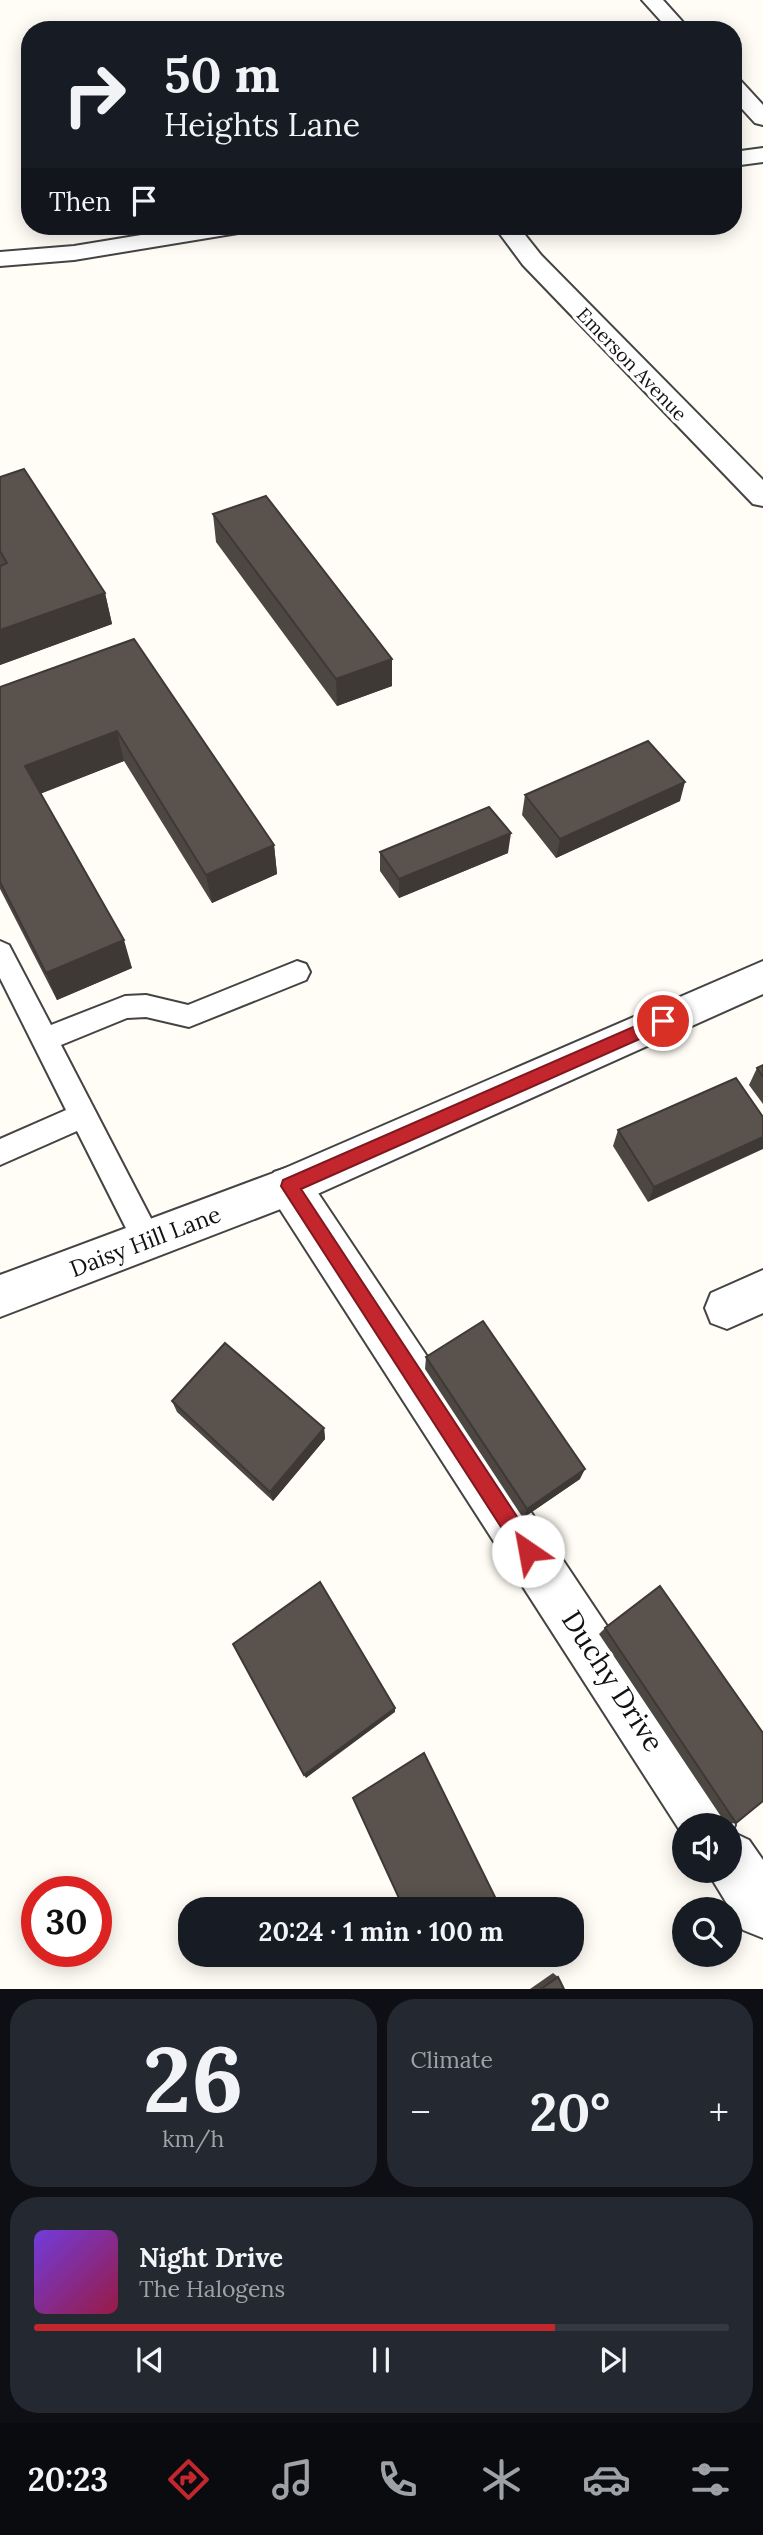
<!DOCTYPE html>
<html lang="en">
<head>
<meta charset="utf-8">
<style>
  :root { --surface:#171b24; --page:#242831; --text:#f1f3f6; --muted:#9ea1a6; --line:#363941; --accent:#c4262e }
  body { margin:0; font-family:Lora,serif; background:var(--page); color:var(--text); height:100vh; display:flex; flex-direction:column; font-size:26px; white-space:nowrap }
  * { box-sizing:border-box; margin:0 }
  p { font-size:23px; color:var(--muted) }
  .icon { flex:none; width:38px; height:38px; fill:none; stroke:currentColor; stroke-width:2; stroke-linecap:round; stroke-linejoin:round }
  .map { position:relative; height:1989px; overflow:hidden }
  .drawer { display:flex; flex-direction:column; gap:10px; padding:10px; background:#0d0f14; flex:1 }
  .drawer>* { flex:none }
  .guide { position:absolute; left:21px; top:21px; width:721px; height:214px; border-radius:28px; box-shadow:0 4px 18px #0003; background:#171b24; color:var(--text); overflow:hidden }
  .tools { position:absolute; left:672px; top:1813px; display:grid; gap:14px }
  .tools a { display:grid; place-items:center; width:70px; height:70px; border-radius:50%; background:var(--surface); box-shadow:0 4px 18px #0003; font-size:35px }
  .speed { position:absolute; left:21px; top:1876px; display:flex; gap:14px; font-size:35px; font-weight:700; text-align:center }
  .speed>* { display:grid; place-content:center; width:91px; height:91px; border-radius:50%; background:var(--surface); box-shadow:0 4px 18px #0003; line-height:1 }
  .speed .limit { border:10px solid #d22; background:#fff; color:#111 }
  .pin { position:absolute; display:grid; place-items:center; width:60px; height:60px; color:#fff; margin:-30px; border:4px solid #fff; border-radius:50%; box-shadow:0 2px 7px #0007 }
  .me { position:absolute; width:77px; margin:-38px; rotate:327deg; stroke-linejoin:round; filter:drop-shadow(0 0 5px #0008) }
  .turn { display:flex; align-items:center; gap:24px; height:147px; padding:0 28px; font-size:32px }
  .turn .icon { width:91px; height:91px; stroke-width:2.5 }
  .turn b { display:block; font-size:49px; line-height:60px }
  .then { display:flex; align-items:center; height:66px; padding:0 28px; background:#0003; gap:14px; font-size:26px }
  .big { font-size:52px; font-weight:700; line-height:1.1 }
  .drawer .widget { flex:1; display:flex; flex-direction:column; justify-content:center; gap:10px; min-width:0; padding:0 24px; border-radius:28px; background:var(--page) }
  .drawer .dial { align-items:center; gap:0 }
  .dial b { font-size:91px; line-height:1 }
  .song { display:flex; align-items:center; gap:21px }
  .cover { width:84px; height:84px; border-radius:10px; background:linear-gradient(135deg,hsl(260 70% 55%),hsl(340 70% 35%)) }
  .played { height:7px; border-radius:4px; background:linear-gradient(90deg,var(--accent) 75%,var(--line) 75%) }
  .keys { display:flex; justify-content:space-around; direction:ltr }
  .heat { display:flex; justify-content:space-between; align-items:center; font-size:38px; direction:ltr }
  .drawer .tiles { flex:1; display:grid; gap:10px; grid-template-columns:1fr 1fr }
  .widget:last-child { grid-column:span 2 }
  .trip { position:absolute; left:178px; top:1897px; width:406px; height:70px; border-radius:28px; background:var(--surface); box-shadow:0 4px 18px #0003; font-weight:700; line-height:70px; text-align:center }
  .dock { display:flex; height:112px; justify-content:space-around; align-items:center; background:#090b0e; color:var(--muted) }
  .dock .icon { width:49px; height:49px }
  .dock .selected { color:var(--accent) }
  .dock b { font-size:32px; color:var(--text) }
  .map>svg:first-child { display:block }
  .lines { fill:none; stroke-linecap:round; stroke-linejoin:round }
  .service-casing { stroke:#444; stroke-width:4 }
  .minor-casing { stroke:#444; stroke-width:4 }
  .tertiary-casing { stroke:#444; stroke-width:4 }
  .service { fill:#fff; fill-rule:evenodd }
  .minor { fill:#fff; fill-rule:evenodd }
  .tertiary { fill:#fff; fill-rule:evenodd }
  .wall { fill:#4d4742 }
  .shaded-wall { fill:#3f3936 }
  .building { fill:#5a524d; stroke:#3f3936; stroke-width:2 }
  .route { fill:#c4262e; stroke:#7f191e; stroke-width:2 }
  .labels { text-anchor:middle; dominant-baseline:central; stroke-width:7; stroke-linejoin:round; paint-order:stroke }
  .far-street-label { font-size:19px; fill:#111; stroke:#fff }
  .street-label { font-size:23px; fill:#111; stroke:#fff }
  .near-street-label { font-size:28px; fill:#111; stroke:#fff }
</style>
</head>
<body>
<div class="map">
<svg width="763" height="1989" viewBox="0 0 763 1989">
  <rect width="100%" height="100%" fill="#fffdf5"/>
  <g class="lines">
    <defs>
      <path id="service" d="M 0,941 L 9,945 L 51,1025 L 125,996 L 146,995 L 188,1005 L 297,961 L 306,964 L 310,972 L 306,980 L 189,1027 L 146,1017 L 127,1018 L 61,1045 L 157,1230 L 162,1240 L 157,1250 L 147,1254 L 137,1250 L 77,1131 L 0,1165 L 0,1139 L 66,1110 L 0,978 Z"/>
      <path id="minor" d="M 642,0 L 663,0 L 690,30 L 669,30 Z
        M 733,80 L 741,81 L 763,105 L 763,125 L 755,123 L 733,99 Z
        M 763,148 L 763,162 L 733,166 L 733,152 Z
        M 196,226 L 250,226 L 246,231 L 238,233 L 74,260 L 0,266 L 0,252 L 74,246 Z
        M 494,226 L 518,226 L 541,255 L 763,480 L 763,506 L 753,504 L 523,265 Z
        M 289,1167 L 304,1172 L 727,1806 L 735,1825 L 732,1832 L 749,1840 L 763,1860 L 763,1938 L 743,1930 L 707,1871 L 730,1871 L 730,1825 L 684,1825 L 684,1837 L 274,1200 L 268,1186 L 274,1172 Z
        M 763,1270 L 763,1313 L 727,1329 L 711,1323 L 705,1308 L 711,1293 Z"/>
      <path id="tertiary" d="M 763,961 L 763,994 L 304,1200 L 0,1317 L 0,1275 L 276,1172 Z"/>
    </defs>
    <use href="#service" class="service-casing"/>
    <use href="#minor" class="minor-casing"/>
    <use href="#tertiary" class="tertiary-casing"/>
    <use href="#service" class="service"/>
    <use href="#minor" class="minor"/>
    <use href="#tertiary" class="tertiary"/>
  </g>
  <path class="wall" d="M 0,477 L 105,593 L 112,624 L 0,665 Z
    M 213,514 L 392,659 L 392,686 L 337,706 L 216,542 Z
    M 134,639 L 274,845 L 277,874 L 212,903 L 124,761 L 41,793 L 132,968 L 57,1000 L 0,889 L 0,687 Z
    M 525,795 L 680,801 L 556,858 L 522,815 Z
    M 380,852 L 508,853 L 399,898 L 380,871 Z
    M 763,1065 L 763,1104 L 749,1085 L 757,1068 Z
    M 736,1078 L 648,1202 L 613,1146 L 618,1130 Z
    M 426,1357 L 580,1479 L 523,1518 L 425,1369 Z
    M 172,1401 L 324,1428 L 325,1439 L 273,1501 L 177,1412 Z
    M 605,1628 L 736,1823 L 726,1824 L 599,1634 Z
    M 553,1973 L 558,1977 L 564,1989 L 530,1989 Z"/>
  <path class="shaded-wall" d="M 105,593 L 112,624 L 0,665 L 0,630 Z
    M 392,659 L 392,686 L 337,706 L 336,679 Z
    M 117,731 L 124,761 L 35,796 L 25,766 Z
    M 685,782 L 680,801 L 556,858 L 560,839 Z
    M 511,833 L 508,853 L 399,898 L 399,879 Z
    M 274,845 L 277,874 L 212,903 L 206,875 Z
    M 124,940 L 132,968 L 57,1000 L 46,973 Z
    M 763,1137 L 763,1149 L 648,1202 L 654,1187 Z
    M 324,1428 L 325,1439 L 273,1501 L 270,1492 Z
    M 585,1469 L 580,1479 L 523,1518 L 527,1509 Z
    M 395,1708 L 395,1712 L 306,1778 L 304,1775 Z"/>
  <path class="building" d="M 24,469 L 105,593 L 0,630 L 0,566 L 7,563 L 0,551 L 0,477 Z
    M 266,496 L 392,659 L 336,679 L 213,514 Z
    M 134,639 L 274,845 L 206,875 L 117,731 L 25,766 L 124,940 L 46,973 L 0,882 L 0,687 Z
    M 648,741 L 685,782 L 560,839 L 525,795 Z
    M 489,807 L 511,833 L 399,879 L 380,852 Z
    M 763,1065 L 763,1077 L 757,1068 Z
    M 736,1078 L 763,1117 L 763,1137 L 654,1187 L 618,1130 Z
    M 483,1321 L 585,1469 L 527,1509 L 426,1357 Z
    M 225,1343 L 324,1428 L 270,1492 L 172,1401 Z
    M 320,1582 L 395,1708 L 304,1775 L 233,1644 Z
    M 660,1586 L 763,1733 L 763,1801 L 736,1823 L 605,1628 Z
    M 424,1753 L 498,1903 L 488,1909 L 404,1909 L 353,1798 Z
    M 558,1977 L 564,1989 L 541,1989 Z"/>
  <path class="route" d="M 663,1014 L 669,1016 L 671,1021 L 669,1026 L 301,1189 L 535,1544 L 538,1551 L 535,1558 L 528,1561 L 521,1558 L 281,1186 L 283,1180 Z"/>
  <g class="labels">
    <g class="far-street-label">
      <text transform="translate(632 364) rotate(46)">Emerson Avenue</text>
    </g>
    <g class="street-label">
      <text transform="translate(145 1241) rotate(-21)">Daisy Hill Lane</text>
    </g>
    <g class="near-street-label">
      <text transform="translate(613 1681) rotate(57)">Duchy Drive</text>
    </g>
  </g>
</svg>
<div class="tools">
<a><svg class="icon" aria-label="sound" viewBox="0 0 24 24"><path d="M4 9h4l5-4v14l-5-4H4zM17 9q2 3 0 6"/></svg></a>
<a><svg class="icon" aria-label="search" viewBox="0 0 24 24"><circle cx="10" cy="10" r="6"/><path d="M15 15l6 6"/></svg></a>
</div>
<div class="speed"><div class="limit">30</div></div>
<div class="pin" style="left:663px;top:1021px;background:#d93025"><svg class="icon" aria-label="arrive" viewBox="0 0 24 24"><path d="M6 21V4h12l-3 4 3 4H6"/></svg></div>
<svg class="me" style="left:528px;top:1551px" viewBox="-20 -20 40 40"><circle r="19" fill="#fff"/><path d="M0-13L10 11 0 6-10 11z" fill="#c4262e"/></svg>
<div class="trip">20:24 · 1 min · 100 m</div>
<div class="guide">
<div class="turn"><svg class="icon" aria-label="right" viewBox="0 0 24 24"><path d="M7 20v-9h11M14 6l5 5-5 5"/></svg><div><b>50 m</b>Heights Lane</div></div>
<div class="then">Then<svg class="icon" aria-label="arrive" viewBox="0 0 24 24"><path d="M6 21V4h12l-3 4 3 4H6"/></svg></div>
</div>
</div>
<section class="drawer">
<div class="tiles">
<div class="widget dial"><b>26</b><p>km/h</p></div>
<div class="widget"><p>Climate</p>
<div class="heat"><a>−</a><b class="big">20°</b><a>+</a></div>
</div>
<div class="widget">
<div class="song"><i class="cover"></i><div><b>Night Drive</b><p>The Halogens</p></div></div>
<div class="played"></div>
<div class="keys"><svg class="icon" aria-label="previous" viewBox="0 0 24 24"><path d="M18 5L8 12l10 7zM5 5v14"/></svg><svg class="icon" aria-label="pause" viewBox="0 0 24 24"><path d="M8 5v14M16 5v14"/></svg><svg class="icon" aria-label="next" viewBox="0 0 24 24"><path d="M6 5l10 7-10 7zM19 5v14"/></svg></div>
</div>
</div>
</section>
<nav class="dock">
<b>20:23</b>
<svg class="icon selected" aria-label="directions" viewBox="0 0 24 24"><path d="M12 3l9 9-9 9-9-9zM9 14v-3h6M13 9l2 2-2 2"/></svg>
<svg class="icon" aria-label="music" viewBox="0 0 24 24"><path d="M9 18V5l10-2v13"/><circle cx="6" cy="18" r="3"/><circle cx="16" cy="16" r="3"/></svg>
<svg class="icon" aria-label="phone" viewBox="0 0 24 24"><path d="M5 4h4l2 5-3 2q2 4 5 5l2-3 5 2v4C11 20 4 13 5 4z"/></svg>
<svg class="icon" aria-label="climate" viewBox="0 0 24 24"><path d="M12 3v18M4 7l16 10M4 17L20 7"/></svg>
<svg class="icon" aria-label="car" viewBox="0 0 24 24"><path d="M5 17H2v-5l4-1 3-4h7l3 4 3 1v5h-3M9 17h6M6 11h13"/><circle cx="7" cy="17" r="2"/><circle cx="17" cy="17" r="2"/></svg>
<svg class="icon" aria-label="filters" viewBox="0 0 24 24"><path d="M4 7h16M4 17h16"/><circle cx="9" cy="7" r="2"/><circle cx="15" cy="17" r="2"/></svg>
</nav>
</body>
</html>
